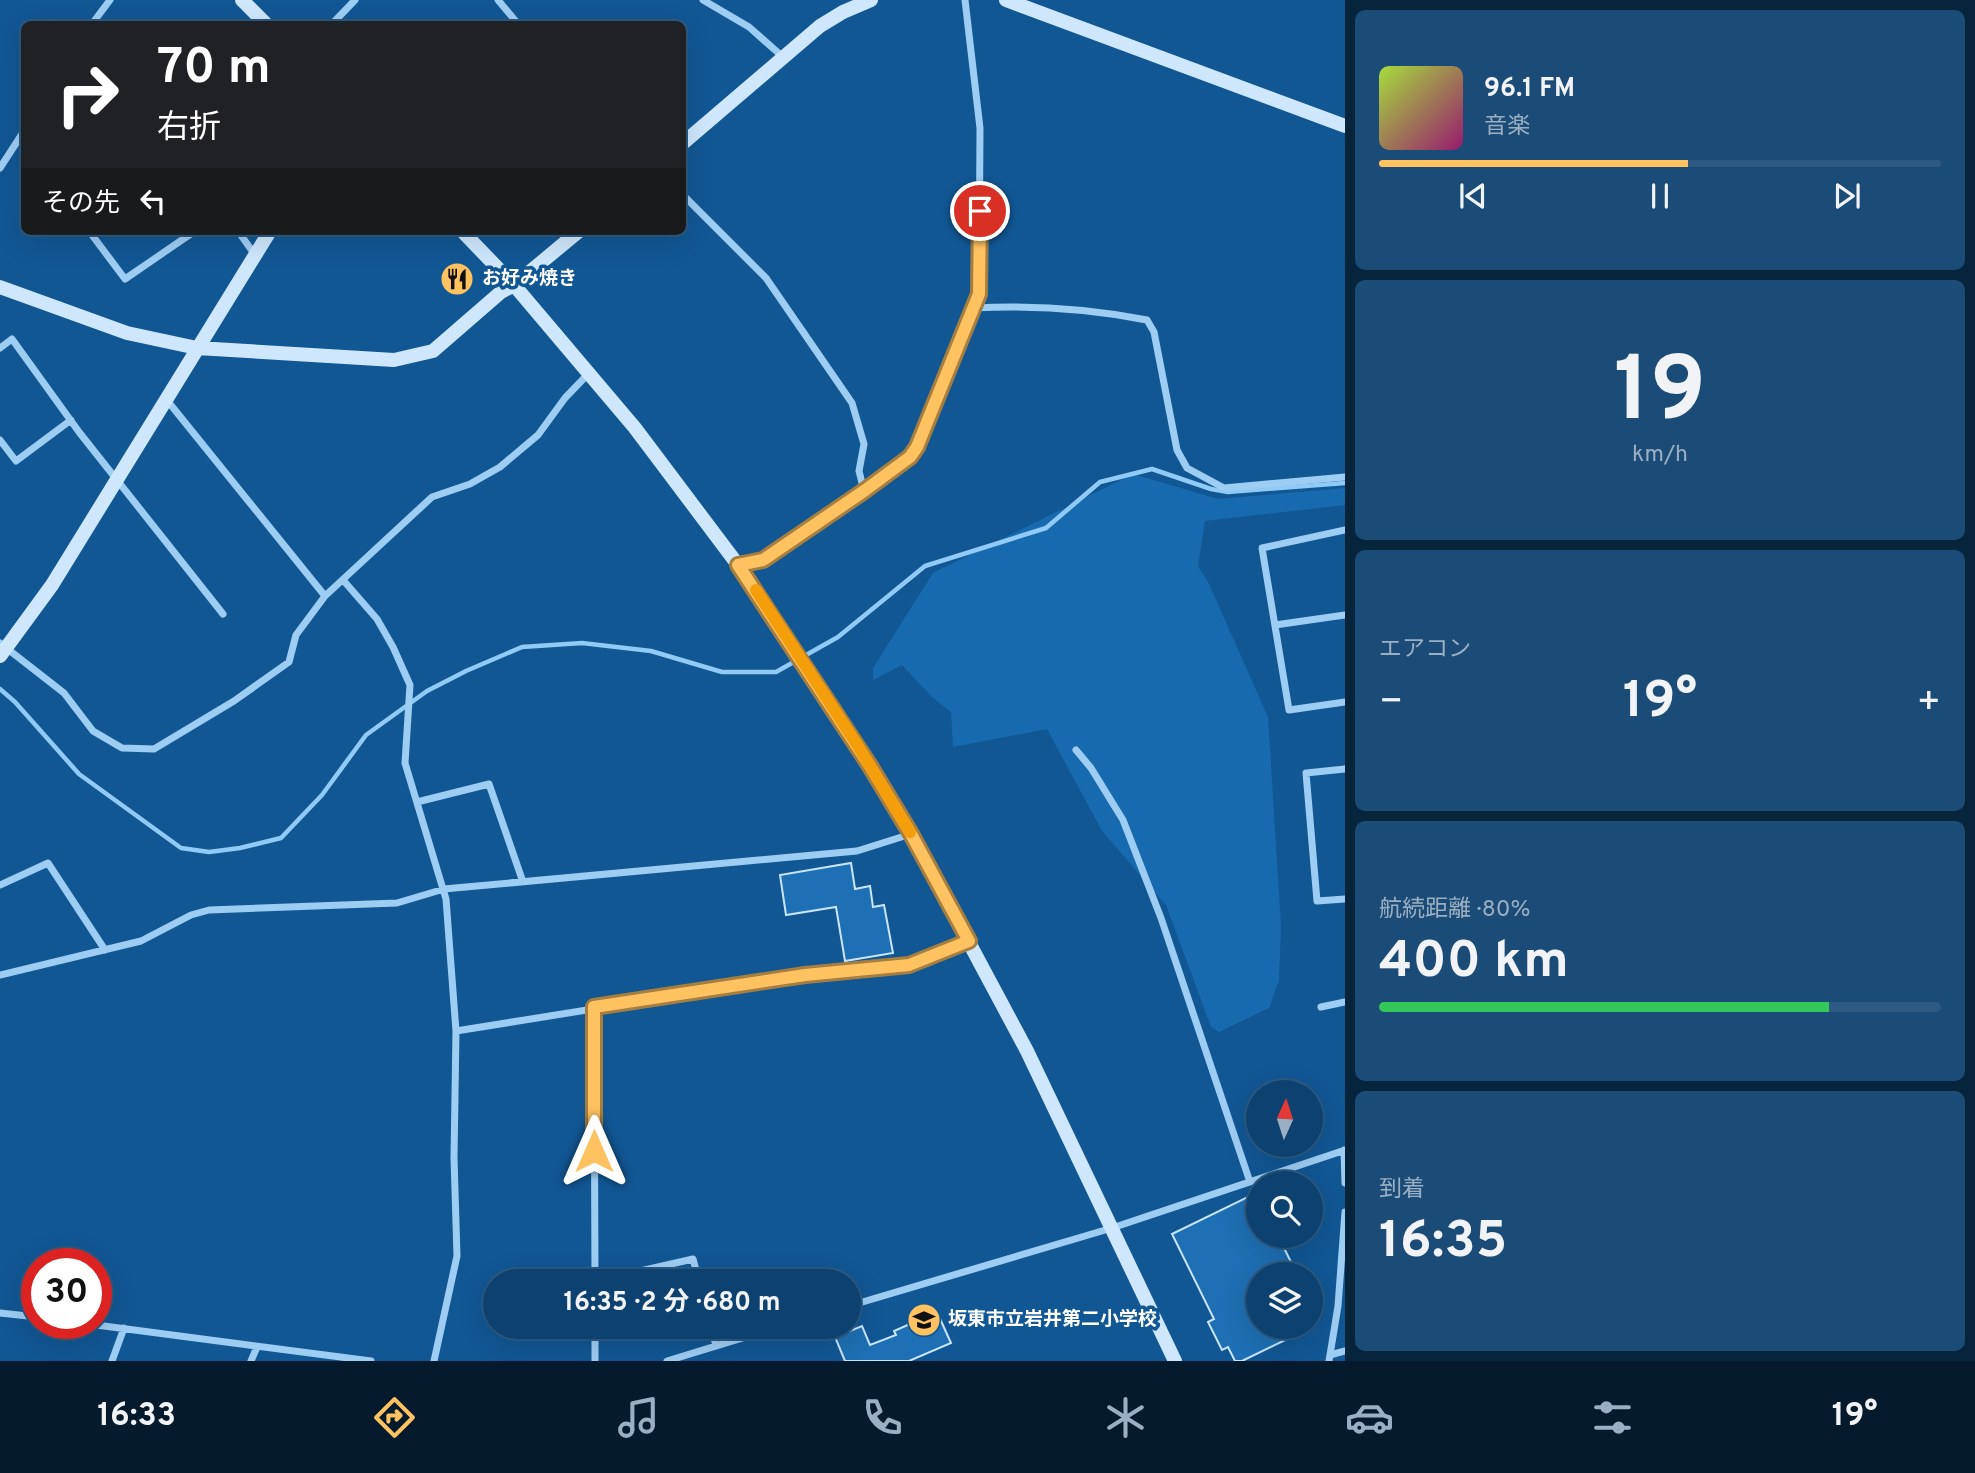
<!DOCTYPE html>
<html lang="ja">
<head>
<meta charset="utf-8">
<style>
  :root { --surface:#0d416f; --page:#1b4c77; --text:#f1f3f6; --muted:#9aafc3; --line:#2d5a82; --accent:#ffc261 }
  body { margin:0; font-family:Overpass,"Noto Sans JP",sans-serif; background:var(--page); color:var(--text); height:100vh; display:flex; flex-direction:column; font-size:26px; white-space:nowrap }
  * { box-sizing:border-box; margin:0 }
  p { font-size:23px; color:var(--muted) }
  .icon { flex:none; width:38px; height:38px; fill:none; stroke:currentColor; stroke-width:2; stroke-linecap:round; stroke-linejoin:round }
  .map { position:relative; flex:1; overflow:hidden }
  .sheet { display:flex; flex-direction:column; gap:10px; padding:10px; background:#07243d; width:630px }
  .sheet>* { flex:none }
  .guide { position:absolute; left:21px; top:21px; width:665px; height:214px; border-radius:10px; box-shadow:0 7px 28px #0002,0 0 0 2px var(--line); background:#202124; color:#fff; overflow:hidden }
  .needle { width:46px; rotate:3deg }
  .tools { position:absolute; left:1246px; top:1080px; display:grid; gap:14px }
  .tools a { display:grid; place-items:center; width:77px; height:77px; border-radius:50%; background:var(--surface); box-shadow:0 7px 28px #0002,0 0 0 2px var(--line); font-size:35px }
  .speed { position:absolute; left:21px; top:1248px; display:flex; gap:14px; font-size:35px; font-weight:700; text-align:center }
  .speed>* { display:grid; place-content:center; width:91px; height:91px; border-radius:50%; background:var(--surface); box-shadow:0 7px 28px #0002,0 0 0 2px var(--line); line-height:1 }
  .speed .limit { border:10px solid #d22; background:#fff; color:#111 }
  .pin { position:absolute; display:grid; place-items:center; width:60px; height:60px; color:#fff; margin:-30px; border:4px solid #fff; border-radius:50%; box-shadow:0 2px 7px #0007 }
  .me { position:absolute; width:77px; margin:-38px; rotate:0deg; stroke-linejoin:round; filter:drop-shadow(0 0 5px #0008) }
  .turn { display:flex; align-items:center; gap:24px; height:147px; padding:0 21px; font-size:32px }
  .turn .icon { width:91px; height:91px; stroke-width:2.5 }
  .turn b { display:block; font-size:49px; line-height:60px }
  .then { display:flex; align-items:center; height:66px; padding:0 21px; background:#0003; gap:14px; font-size:26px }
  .big { font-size:52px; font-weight:700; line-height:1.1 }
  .sheet .tile { flex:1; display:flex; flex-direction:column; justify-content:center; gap:10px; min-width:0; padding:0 24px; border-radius:10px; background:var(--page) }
  .sheet .dial { align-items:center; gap:0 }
  .dial b { font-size:91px; line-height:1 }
  .song { display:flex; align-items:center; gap:21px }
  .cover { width:84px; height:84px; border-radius:10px; background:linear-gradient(135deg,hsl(80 70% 55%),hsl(320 70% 35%)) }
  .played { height:7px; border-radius:4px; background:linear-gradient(90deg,var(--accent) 55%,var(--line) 55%) }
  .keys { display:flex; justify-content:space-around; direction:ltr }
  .heat { display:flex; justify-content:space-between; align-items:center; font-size:38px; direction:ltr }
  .charge { height:10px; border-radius:5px; background:linear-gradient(90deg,#34c759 80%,var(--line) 0) }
  .trip { position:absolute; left:483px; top:1269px; width:378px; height:70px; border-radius:35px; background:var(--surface); box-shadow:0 7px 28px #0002,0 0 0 2px var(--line); font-weight:700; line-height:70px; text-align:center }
  .dock { display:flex; height:112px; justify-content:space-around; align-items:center; background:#051a2c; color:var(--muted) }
  .dock .icon { width:49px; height:49px }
  .dock .current { color:var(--accent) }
  .dock b { font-size:32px; color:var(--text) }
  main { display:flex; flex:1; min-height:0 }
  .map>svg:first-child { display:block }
  .green { fill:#186aae }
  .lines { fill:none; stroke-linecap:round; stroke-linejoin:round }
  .stream { stroke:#90caf7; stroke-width:4.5 }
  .building { fill:#1e6fb3; stroke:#c6e5fe; stroke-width:2 }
  .street { stroke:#9ecdf3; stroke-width:7 }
  .secondary { stroke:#cee7fd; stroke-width:14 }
  .route-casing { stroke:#a67e3f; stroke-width:18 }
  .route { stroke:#ffc261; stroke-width:12 }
  .slow { stroke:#f59e0b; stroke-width:12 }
  .labels { text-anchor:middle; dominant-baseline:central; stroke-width:7; stroke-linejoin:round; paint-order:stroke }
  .poi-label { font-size:19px; font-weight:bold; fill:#fff; stroke:#115794; text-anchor:start }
</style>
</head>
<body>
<main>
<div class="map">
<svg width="1345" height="1361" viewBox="0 0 1345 1361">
  <rect width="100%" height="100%" fill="#115794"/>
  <path class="green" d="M 1133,474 L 1218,499 L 1345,488 L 1345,505 L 1205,521 L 1198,566 L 1209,584 L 1268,717 L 1281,926 L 1279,980 L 1269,1008 L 1219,1032 L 1211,1027 L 1166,905 L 1102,831 L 1047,729 L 953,747 L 951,712 L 932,697 L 902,665 L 873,680 L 873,668 L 933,573 Z"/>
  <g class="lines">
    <path class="stream" d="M 0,689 L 15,702 L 79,774 L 181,848 L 209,852 L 240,848 L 281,838 L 322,795 L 366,735 L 427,691 L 466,671 L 522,647 L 582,643 L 651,651 L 722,672 L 776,672 L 838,637 L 925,566 L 1046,528 L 1100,482 L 1152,469 L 1211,489 L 1228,492 L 1345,483"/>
  </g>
  <path class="building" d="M 851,863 L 855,889 L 870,886 L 873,907 L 884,905 L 893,953 L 845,961 L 836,907 L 786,915 L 780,875 Z
    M 1258,1192 L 1258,1236 L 1278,1236 L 1297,1274 L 1258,1274 L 1258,1326 L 1314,1326 L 1242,1361 L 1235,1361 L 1228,1347 L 1222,1350 L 1208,1322 L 1214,1319 L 1172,1234 Z
    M 937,1312 L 951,1343 L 909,1361 L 845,1361 L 835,1337 L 862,1326 L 870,1345 L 896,1335 L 894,1331 Z"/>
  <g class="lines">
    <path class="street" d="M 498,0 L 518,24
      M 703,0 L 749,27 L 783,57
      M 92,24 L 110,0
      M 332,24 L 355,0
      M 0,168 L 24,131
      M 682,194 L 766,278 L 852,403 L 864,444 L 859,471 L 864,491 L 910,457 L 917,447 L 979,294 L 980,128 L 965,0
      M 89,231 L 125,279 L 195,231
      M 238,231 L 255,255
      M 973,308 C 1030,305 1091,309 1147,320 L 1154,332 L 1177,450 L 1187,468 L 1224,488 L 1345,477
      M 0,348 L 12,339 L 79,432 L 223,614
      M 166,399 L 325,596
      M 0,440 L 16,461 L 71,420
      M 1345,530 L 1262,548 L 1289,710 L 1345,702
      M 738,565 L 763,560 L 864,491
      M 343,580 L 377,619 L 393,647 L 410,685 L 405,763 L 446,899 L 456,1031 L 454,1158 L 457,1256 L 434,1361
      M 1275,625 L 1345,615
      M 0,643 L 64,693 L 93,731 L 122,748 L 154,749 L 234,701 L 289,662 L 296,635 L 325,596 L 432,497 L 470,484 L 500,467 L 538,435 L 565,398 L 589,373
      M 1076,750 L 1091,768 L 1123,820 L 1161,918 L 1250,1182
      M 1345,769 L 1306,773 L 1317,901 L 1345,899
      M 417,802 L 489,784 L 523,882
      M 0,885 L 48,863 L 105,950
      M 0,975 L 141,941 L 191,915 L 209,910 L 397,903 L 444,889 L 857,851 L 911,834
      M 1321,1007 L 1345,1002
      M 594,1008 L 595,1281
      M 456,1031 L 805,975 L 909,965 L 969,941
      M 1344,1150 L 1345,1183
      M 596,1281 L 693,1259 L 699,1281
      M 849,1306 L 1112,1228 L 1345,1150
      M 0,1313 L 37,1317
      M 81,1323 L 371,1361
      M 711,1326 L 716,1346
      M 1330,1355 L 1345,1351
      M 112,1361 L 124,1328
      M 251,1361 L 257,1347
      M 595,1361 L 595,1326
      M 667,1361 L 781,1326
      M 1329,1361 L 1338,1306 L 1345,1212"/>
    <path class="secondary" d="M 242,0 L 266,24
      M 1006,0 L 1345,126
      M 682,144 L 820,26 L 843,12 L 871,0
      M 462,231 L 514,285 L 635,428 L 738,565 L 870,766 L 911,834 L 1027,1051 L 1175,1361
      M 0,287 L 127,333 L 197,348 L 394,360 L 433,351 L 501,292 L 514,285 L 579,231
      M 0,656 L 52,585 L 270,231"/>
  </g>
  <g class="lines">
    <defs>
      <path id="route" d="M 594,1151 L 594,1007 L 805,975 L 909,965 L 969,941 L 911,834 L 870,766 L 738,565 L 763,560 L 864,491 L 910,457 L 917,447 L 979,294 L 980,211"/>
    </defs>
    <use href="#route" class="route-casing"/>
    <use href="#route" class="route"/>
    <path class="slow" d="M 756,590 L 858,746 L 910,832"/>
  </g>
  <defs>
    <symbol id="restaurant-disc" viewBox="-11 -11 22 22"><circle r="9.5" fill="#ffc261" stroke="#115794"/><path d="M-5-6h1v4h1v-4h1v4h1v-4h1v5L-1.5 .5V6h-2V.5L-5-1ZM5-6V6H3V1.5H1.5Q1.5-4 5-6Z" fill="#111"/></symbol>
    <symbol id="school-disc" viewBox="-11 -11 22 22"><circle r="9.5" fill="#ffc261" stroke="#115794"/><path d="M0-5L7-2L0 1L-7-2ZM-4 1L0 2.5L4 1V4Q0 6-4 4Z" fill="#111"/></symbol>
  </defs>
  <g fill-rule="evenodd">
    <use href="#restaurant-disc" x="438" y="260" width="38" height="38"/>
    <use href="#school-disc" x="905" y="1301" width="38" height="38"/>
  </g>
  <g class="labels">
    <g class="poi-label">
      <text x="482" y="279">お好み焼き</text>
      <text x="948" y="1320">坂東市立岩井第二小学校</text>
    </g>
  </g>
</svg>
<div class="tools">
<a><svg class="needle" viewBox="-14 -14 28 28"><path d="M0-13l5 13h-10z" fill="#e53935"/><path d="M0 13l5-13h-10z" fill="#9aafc3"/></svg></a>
<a><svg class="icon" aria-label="search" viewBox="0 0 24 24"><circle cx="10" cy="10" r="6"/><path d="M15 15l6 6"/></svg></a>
<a><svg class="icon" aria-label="layers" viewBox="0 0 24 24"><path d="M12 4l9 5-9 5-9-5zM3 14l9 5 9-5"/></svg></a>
</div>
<div class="speed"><div class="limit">30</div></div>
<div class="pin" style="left:980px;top:211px;background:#d93025"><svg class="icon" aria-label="arrive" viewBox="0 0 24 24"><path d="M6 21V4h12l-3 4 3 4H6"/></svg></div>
<svg class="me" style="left:594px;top:1151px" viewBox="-20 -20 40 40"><path d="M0-17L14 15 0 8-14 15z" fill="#ffc261" stroke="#fff" stroke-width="4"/></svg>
<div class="trip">16:35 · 2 分 · 680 m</div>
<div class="guide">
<div class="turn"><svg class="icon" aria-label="right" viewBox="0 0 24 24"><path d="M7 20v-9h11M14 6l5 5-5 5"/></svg><div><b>70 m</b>右折</div></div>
<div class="then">その先<svg class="icon" aria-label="left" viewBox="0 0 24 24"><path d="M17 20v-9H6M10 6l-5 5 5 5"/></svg></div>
</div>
</div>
<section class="sheet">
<div class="tile">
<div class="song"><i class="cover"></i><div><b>96.1 FM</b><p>音楽</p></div></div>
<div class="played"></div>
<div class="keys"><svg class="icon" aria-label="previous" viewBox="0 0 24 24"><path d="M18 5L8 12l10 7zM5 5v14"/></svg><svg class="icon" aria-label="pause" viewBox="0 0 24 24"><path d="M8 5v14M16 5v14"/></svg><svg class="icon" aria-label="next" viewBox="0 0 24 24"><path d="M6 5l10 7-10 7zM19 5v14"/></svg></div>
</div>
<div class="tile dial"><b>19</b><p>km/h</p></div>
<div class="tile"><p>エアコン</p>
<div class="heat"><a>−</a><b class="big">19°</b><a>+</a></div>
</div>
<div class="tile"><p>航続距離 · 80%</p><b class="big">400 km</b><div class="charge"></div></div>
<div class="tile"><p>到着</p><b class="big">16:35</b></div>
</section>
</main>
<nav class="dock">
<b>16:33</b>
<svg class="icon current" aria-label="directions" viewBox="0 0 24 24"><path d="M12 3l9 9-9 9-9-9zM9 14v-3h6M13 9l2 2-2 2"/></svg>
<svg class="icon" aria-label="music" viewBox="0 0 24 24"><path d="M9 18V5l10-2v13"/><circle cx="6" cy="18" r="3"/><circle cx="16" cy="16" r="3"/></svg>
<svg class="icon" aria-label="phone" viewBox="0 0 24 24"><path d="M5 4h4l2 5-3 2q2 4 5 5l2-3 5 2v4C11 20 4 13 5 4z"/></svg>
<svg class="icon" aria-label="climate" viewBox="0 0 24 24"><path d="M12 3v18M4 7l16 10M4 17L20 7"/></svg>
<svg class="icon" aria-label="car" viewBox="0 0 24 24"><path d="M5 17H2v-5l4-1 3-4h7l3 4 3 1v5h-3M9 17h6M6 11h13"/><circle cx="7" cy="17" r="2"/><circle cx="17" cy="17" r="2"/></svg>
<svg class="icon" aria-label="filters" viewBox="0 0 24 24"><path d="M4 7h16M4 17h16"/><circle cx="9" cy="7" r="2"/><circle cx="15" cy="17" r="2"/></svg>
<b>19°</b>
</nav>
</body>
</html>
